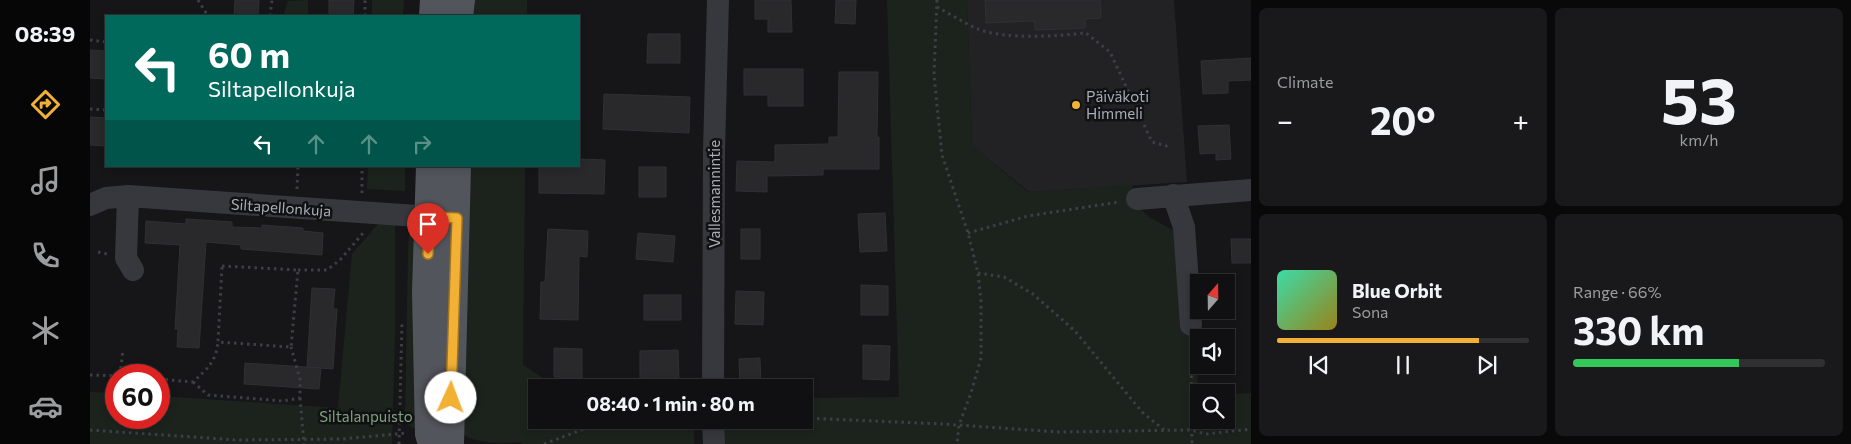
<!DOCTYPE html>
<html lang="en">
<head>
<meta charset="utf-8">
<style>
  :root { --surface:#101012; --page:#19191b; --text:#f1f3f6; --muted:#9c9d9f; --line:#303032; --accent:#f2b134 }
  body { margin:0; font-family:Commissioner,sans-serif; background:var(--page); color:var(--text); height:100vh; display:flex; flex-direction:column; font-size:19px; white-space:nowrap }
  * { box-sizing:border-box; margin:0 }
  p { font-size:16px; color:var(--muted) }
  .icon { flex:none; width:28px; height:28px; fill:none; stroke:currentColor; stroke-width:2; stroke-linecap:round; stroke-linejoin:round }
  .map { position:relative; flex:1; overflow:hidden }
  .side { display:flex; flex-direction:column; gap:8px; padding:8px; background:#09090a; width:600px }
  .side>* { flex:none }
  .guide { position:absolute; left:15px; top:15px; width:475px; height:152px; border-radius:0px; box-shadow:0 2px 8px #0003,0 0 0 1px var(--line); background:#00695c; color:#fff; overflow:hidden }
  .needle { width:32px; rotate:20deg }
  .tools { position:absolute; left:1100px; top:274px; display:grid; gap:10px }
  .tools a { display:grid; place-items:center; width:45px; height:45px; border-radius:0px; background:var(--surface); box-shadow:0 2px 8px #0003,0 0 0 1px var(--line); font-size:25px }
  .speed { position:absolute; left:15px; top:364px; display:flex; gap:10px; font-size:25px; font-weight:700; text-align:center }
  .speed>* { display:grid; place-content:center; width:65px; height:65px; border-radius:50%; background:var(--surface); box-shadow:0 2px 8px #0003,0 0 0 1px var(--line); line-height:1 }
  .speed .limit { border:8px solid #d22; background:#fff; color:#111 }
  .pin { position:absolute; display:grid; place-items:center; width:42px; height:42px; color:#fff; margin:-51px -21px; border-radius:50% 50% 50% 0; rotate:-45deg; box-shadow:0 0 5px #0007 }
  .pin .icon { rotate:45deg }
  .me { position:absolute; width:55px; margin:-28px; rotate:2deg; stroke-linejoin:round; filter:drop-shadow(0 0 4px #0008) }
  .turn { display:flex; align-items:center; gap:18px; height:105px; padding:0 20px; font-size:22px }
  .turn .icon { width:65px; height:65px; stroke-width:2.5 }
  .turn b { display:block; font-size:35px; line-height:42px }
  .lanes { display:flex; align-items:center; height:48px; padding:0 20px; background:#0003; justify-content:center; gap:25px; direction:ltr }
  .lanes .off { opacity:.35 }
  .big { font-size:38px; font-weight:700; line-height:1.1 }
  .side .tile { flex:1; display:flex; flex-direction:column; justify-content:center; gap:8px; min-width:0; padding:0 18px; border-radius:8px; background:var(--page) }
  .side .dial { align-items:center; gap:0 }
  .dial b { font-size:65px; line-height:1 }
  .song { display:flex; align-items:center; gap:15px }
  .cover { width:60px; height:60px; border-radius:8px; background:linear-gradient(135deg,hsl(160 70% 55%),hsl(50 70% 35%)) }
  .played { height:5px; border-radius:2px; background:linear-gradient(90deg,var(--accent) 80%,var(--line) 80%) }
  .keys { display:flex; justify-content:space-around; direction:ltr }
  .heat { display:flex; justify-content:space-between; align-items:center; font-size:28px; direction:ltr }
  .charge { height:8px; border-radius:4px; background:linear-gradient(90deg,#34c759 66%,var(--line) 0) }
  .side .tiles { flex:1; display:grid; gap:8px; grid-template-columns:repeat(2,1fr) }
  .trip { position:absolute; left:438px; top:379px; width:285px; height:50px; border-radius:0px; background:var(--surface); box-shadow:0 2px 8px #0003,0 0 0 1px var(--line); font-weight:700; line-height:50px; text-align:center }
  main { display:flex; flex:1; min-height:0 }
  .menu { display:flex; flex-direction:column; width:90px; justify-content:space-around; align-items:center; background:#060607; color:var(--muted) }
  .menu .icon { width:35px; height:35px }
  .menu .on { color:var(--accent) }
  .menu b { font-size:22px; color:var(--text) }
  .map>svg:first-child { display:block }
  .built { fill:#222225 }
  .green { fill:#1c231d }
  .building { fill:#29292c; stroke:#303034 }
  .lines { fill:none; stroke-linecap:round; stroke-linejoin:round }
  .path { stroke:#3d3f44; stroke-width:3; stroke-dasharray:2.5 4; stroke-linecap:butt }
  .minor { stroke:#37383d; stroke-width:22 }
  .major { stroke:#53555c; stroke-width:28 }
  .route-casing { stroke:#9d7322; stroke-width:12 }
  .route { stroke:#f2b134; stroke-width:9 }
  .poi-dot { fill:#f2b134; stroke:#111113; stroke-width:2 }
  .labels { text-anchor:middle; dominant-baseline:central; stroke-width:5; stroke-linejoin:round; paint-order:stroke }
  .poi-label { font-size:15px; fill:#a8adb8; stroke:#111113; text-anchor:start }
  .street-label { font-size:15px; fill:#a8adb8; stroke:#111113 }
  .park-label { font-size:15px; fill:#7fa381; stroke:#111113 }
</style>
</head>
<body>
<main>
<nav class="menu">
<b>08:39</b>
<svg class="icon on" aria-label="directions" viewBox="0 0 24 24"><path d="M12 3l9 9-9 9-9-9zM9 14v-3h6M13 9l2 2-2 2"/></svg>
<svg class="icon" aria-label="music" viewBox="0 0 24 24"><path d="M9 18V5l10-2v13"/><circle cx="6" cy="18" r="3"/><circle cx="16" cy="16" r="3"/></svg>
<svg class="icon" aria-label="phone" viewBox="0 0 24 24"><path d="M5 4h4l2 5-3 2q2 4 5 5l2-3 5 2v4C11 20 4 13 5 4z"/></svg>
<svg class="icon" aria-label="climate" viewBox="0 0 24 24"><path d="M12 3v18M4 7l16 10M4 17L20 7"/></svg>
<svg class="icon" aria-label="car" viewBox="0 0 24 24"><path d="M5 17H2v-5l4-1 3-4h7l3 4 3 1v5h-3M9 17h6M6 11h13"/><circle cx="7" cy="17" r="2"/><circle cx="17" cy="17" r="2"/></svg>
</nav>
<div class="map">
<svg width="1161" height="444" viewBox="0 0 1161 444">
  <rect width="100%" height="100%" fill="#161618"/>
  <path class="built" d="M 877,0 L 1084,0 L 1097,182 L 939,192 L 882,146 Z"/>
  <path class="green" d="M 218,0 L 218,16 L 193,16 L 198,1 Z
    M 282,0 L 314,0 L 313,16 L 282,16 Z
    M 378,0 L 437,0 L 437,16 L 377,16 Z
    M 797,0 L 877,0 L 882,146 L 938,192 L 1042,185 L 1044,202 L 1059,217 L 1083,230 L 1103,232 L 1109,420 L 1136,420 L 1136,394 L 1161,393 L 1161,444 L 634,444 L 634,420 L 714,420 L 714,398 L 809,397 Z
    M 278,166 L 315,166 L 315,191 L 277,189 Z
    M 374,166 L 435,166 L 433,365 L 467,387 L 446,388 L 446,420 L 604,420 L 604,444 L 432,444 L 431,442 C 408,444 388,444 368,432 Z
    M 288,224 L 305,225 L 305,337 L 302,444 L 0,444 L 0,392 L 26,393 L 26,418 L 69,418 L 69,396 L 248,408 L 262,254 Z
    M 322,229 L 327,235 L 330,427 L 323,428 L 315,423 L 318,251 L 319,233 Z"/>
  <path class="building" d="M 145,0 L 169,0 L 168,16 L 144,16 Z
    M 239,0 L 264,0 L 263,16 L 239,16 Z
    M 665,0 L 701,0 L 702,32 L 678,32 L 678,19 L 665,19 Z
    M 746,0 L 766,0 L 765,24 L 745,23 Z
    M 895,0 L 1010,0 L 1011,18 L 995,19 L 995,28 L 945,30 L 944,21 L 896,23 Z
    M 558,34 L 590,34 L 590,63 L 557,63 Z
    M 0,50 L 16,51 L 16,79 L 0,78 Z
    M 1161,58 L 1161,80 L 1138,81 L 1138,93 L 1113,94 L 1111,61 Z
    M 654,69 L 713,69 L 713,106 L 678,106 L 678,95 L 654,95 Z
    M 749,72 L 788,72 L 787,137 L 789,137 L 789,169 L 733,169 L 733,175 L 677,176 L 677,192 L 646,191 L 647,161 L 685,162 L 685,145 L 739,144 L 739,137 L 748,137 Z
    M 514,94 L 600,97 L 599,133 L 513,129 Z
    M 0,117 L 16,118 L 16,146 L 0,145 Z
    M 1139,125 L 1141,159 L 1126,160 L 1126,153 L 1110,154 L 1108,126 Z
    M 489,159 L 515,160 L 514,194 L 449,193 L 449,166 L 489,166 Z
    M 549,167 L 576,167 L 576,197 L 549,197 Z
    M 795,213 L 797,251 L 770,252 L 768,214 Z
    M 96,219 L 142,222 L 142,227 L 172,228 L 172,225 L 213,228 L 213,231 L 233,233 L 232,255 L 151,249 L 151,245 L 116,242 L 109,348 L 87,347 L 88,329 L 85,329 L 90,245 L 55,243 L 56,221 L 96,224 Z
    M 458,229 L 498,231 L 497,257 L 489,256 L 488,320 L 450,319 L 451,282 L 455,282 Z
    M 651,229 L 670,229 L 670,259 L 651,259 Z
    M 548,233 L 585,236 L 583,262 L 546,259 Z
    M 1141,239 L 1161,239 L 1161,263 L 1142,263 Z
    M 771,285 L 798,286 L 798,315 L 771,315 Z
    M 222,288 L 245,289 L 243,309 L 247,309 L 243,369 L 217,367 Z
    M 646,291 L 674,292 L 673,325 L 645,324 Z
    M 554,295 L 591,295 L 591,320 L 554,320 Z
    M 773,345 L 800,346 L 799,380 L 773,379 Z
    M 464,348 L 492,349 L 492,378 L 464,377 Z
    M 588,350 L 589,379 L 550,379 L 550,351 Z
    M 670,358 L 671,388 L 650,388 L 649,359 Z
    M 155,363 L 231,368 L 229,389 L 154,384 Z"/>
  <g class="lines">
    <path class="path" d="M 108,0 L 118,16
      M 847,0 L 844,75 L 852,155 L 878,233 L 888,273 L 891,301 L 891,358 L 881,393 L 869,425 L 867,444
      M 847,7 C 860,14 874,23 888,29 C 916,40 966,36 996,33 L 1020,52 L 1062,142 L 1080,147
      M 180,16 L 182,0
      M 275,16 L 275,0
      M 0,40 L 16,42
      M 0,109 L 16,110
      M 207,189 L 208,166
      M 272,193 L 272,166
      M 878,233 L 938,216 L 1029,202
      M 8,252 L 17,254
      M 132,266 L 208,270 L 201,347 L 128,342 Z
      M 208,270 L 237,270 L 250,260 L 274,232
      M 888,273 L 914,277 L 943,294 L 985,331 L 1052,412 L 1074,430
      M 1101,343 L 1102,444
      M 0,375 L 26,376
      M 30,375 L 33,350
      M 69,379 L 103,382 C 117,369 126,362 128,342
      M 103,382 L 118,395 L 193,401 L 210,398 L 210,379 L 201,347
      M 210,398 L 214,444
      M 714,418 L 853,424 L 969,432 L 1101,430 L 1116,434 L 1161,429
      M 0,430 L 147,440 L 252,439 L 317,433
      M 309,444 L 312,322
      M 454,444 L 518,420"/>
    <path class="minor" d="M 1083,195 L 1094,227 L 1101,325
      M 38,196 L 36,258 L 43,270
      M 1047,199 L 1161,190
      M 0,205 L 16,198 L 38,196 L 356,218
      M 623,388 L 624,151 L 628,0
      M 623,420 L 624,444"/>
    <path class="major" d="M 343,16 L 344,0
      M 369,16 L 371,0
      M 340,166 L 336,292 L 339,434 L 342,444
      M 360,444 L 367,166"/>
  </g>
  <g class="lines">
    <defs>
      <path id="route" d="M 338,254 L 340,217 L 367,218 L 361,398"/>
    </defs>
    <use href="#route" class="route-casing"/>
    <use href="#route" class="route"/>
  </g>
  <circle class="poi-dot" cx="986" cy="105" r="5"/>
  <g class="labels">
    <g class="poi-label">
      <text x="996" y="96">Päiväkoti<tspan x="996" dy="17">Himmeli</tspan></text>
    </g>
    <g class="street-label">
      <text transform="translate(624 194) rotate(-90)">Vallesmannintie</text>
      <text transform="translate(191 207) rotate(4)">Siltapellonkuja</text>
    </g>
    <g class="park-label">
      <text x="276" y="416">Siltalanpuisto</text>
    </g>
  </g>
</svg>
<div class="tools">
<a><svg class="needle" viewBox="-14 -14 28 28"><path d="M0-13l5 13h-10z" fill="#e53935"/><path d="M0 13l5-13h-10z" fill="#9c9d9f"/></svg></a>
<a><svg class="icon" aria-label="sound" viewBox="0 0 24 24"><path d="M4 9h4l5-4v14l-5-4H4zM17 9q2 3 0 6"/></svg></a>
<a><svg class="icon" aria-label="search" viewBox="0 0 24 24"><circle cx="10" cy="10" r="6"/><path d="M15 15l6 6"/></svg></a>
</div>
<div class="speed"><div class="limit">60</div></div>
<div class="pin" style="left:338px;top:254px;background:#d93025"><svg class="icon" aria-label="arrive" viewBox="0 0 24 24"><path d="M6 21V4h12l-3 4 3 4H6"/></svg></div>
<svg class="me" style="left:361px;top:398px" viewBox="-20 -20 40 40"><circle r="19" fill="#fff"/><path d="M0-13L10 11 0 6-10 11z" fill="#f2b134"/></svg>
<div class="trip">08:40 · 1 min · 80 m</div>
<div class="guide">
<div class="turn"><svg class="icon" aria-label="left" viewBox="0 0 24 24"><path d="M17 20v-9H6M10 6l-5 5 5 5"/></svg><div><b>60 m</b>Siltapellonkuja</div></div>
<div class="lanes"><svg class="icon" aria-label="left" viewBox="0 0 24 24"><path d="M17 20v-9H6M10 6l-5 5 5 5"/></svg><svg class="icon off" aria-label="ahead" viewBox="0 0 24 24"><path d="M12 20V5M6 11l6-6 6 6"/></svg><svg class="icon off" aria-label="ahead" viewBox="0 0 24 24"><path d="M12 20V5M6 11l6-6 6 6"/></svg><svg class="icon off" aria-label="right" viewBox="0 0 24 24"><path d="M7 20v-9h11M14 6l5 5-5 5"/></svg></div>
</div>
</div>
<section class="side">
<div class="tiles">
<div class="tile"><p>Climate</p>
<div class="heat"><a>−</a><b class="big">20°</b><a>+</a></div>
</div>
<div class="tile dial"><b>53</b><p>km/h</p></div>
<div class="tile">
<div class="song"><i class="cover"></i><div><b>Blue Orbit</b><p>Sona</p></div></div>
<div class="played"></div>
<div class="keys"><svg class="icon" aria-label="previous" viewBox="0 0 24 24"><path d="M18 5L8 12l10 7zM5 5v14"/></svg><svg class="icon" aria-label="pause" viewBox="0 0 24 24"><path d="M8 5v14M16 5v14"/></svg><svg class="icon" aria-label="next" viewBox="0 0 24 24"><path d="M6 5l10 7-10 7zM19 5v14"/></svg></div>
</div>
<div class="tile"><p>Range · 66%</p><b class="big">330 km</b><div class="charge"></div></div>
</div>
</section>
</main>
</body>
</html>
